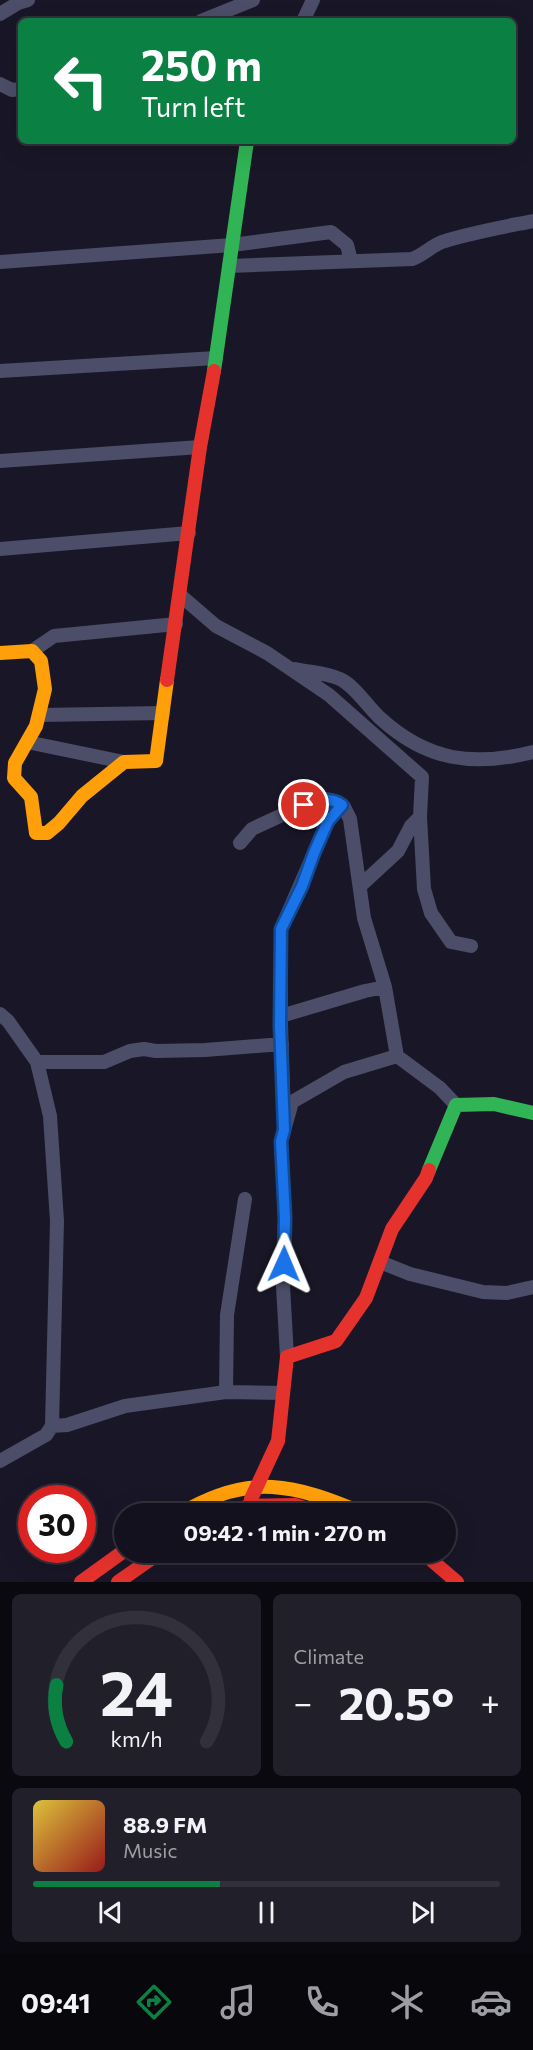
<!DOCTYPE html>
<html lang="en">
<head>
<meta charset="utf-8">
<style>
  :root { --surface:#13111d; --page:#201f2a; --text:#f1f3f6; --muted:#9d9da4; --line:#32313b; --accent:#0b8043 }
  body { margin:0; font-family:Commissioner,sans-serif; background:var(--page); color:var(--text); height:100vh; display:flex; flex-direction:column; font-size:22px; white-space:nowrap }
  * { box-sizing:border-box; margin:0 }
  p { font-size:20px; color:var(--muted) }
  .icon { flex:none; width:33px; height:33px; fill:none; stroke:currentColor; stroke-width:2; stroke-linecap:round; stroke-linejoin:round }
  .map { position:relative; height:1582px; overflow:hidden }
  .sheet { display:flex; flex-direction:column; gap:12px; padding:12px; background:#0a0910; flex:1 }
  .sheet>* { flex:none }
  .banner { position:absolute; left:18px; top:18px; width:498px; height:126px; border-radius:9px; box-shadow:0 6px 24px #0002,0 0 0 2px var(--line); background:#0b8043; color:#fff; overflow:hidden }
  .speed { position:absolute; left:18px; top:1485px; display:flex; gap:12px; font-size:30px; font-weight:700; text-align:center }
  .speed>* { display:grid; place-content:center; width:78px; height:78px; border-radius:50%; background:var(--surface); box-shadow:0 6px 24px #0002,0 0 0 2px var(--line); line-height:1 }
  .speed .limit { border:9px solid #d22; background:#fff; color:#111 }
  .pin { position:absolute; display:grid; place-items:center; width:51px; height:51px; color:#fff; margin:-26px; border:3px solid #fff; border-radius:50%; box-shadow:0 2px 6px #0007 }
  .me { position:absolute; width:66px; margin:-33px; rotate:1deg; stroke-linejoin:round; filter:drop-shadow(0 0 4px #0008) }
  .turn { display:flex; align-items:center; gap:21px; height:126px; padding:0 24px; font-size:27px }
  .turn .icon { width:78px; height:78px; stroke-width:2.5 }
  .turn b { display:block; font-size:42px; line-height:51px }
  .big { font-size:45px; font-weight:700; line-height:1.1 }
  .sheet .tile { flex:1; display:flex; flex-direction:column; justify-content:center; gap:9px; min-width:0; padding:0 21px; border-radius:9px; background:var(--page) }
  .sheet .dial { align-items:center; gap:0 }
  .dial svg { height:156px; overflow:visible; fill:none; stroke:var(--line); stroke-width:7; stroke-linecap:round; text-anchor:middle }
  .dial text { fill:var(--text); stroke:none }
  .song { display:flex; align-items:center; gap:18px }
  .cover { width:72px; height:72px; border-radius:9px; background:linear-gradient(135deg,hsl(50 70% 55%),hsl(0 70% 35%)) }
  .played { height:6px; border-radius:3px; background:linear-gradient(90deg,var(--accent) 40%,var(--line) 40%) }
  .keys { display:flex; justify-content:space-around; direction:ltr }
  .heat { display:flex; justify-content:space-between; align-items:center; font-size:33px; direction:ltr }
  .sheet .tiles { flex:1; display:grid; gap:12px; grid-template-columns:1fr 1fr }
  .tile:last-child { grid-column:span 2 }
  .trip { position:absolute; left:114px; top:1503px; width:342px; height:60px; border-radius:30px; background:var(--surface); box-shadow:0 6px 24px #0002,0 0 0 2px var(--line); font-weight:700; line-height:60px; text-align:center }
  .tabs { display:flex; height:96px; justify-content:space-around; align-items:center; background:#08070c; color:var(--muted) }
  .tabs .icon { width:42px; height:42px }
  .tabs .on { color:var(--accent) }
  .tabs b { font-size:27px; color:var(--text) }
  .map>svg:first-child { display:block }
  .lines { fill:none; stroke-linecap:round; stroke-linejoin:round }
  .street { stroke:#4c4d68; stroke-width:14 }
  .fast { stroke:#30b455; stroke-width:14 }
  .slow { stroke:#ff9f0a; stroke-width:14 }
  .jam { stroke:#e5322d; stroke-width:14 }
  .route-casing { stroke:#114b97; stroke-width:15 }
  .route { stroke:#1a73e8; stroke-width:10 }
</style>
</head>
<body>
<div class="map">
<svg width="533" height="1582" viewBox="0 0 533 1582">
  <rect width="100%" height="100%" fill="#191727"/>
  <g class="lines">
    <path class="street" d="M 0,14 L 18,3 L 28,0
      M 201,21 L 253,0
      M 303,21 L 313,0
      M 0,84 L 12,90 L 21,89
      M 0,262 L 232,245 L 331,232 L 347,245 L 351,261
      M 229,266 L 412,259 C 424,255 433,244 445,241 C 474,232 503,227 533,221
      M 0,371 L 216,358
      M 0,461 L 200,447
      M 0,549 L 189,533
      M 180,595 L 216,626 L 267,653 L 329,695 L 422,777 L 420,817 L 424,889 L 431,913 L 451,942 L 471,946
      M 32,651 L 54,636 L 176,624
      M 295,669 C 309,672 327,673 340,679 C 354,685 368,707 380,718 C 427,761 473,767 533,752
      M 39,715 L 163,713
      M 27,742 L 124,762
      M 240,843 L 252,829 L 304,805 L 326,799 L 338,802 L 344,807 L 350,819 L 364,918 L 385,987 L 397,1056
      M 360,886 L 398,851 L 411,826 L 420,817
      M 0,1014 L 8,1021 L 37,1062 L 50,1116 L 57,1221 L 52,1426 L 46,1435 L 0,1461
      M 281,1016 L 365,991 L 385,987
      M 37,1062 L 104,1062 L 130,1051 L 144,1049 L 156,1051 L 205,1050 L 282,1044
      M 284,1116 L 281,1025 L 281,929 L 328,821 L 342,805
      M 380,1262 L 410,1274 L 483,1292 L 507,1293 L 533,1287
      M 287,1357 L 283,1286 L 285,1218 L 281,1141 L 292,1102 L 344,1072 L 397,1056 L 440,1088 L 456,1105
      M 226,1392 L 227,1315 L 245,1199
      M 52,1426 L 67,1425 L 125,1406 L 226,1392 L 283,1393"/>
    <path class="fast" d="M 214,371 L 247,141
      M 429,1170 L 456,1105 L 494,1104 L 533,1113"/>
    <path class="slow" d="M 0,653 L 32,651 L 41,661 L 45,689 L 36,726 L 15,763 L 14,778 L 31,797 L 36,833 L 47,833 L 59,823 L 82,796 L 124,762 L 156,761 L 167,680
      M 180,1514 C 250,1472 294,1484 365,1514"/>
    <path class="jam" d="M 167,680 L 200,447 L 214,371
      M 251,1499 L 278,1441 L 287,1357 L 336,1341 L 366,1298 L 392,1229 L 426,1178 L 429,1170
      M 228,1514 L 248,1506 L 295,1505 L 324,1514
      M 422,1552 L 457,1582
      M 81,1582 L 124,1551
      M 118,1582 L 161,1552"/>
  </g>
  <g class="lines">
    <defs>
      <path id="route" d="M 284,1264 L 285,1218 L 281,1141 L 284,1130 L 280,1025 L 281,929 L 302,886 L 314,853 L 328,821 L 342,805 C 330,796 317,801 304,805"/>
    </defs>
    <use href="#route" class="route-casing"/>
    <use href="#route" class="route"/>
  </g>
</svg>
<div class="speed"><div class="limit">30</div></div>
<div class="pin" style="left:304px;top:805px;background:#d93025"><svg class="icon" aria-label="arrive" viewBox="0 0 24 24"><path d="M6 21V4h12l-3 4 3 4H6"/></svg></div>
<svg class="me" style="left:284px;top:1264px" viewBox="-20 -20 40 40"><path d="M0-17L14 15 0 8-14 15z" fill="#1a73e8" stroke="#fff" stroke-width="4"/></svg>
<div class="trip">09:42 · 1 min · 270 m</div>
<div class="banner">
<div class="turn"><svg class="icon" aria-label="left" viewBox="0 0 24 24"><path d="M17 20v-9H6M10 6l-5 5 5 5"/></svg><div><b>250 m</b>Turn left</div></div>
</div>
</div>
<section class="sheet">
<div class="tiles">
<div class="tile dial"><svg viewBox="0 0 100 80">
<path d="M14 69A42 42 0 1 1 86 69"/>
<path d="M14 69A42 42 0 0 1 9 40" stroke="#0b8043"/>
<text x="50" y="56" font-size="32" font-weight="700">24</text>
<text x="50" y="72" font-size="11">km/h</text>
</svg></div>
<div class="tile"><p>Climate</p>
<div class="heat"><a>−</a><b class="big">20.5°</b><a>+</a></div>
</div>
<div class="tile">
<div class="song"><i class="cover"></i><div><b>88.9 FM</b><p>Music</p></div></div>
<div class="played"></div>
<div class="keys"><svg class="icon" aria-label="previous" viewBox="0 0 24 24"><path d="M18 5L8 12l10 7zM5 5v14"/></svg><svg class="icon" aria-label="pause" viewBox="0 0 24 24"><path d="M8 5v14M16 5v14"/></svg><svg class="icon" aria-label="next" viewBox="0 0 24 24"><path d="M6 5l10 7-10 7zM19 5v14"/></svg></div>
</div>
</div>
</section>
<nav class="tabs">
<b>09:41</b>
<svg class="icon on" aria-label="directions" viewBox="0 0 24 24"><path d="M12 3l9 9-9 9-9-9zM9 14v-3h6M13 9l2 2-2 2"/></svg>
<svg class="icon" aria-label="music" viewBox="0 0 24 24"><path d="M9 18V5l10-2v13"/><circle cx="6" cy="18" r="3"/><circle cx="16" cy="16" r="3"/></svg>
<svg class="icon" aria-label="phone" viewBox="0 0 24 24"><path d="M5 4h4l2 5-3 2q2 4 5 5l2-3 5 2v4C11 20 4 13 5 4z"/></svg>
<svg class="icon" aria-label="climate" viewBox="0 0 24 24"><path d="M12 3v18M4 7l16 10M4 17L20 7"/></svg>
<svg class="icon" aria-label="car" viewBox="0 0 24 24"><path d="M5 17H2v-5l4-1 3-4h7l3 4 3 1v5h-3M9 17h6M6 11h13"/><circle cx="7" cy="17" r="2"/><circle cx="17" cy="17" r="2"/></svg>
</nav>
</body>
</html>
